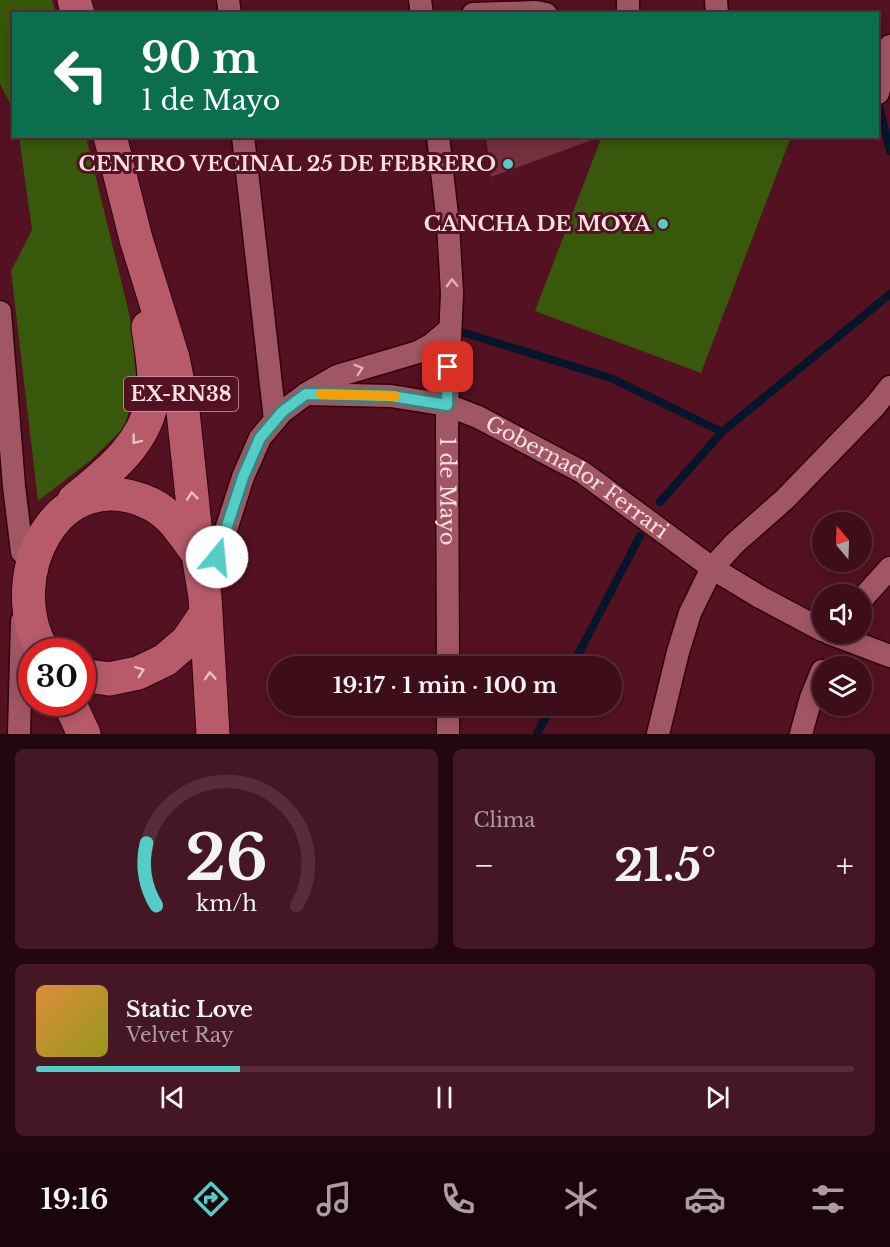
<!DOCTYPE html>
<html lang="es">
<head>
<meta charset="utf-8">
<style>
  :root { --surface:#3e0d1a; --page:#451623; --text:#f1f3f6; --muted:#ad9ca2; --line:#572d39; --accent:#54cdc7 }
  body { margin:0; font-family:"Libre Baskerville",serif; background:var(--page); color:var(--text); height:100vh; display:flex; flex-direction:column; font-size:22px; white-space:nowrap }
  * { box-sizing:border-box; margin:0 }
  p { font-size:20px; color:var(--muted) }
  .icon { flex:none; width:33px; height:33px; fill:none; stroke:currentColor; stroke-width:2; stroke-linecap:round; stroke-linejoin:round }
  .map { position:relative; height:734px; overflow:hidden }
  .panel { display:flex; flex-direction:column; gap:15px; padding:15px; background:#22070e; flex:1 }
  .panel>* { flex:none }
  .hud { position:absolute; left:12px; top:12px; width:867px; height:126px; border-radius:0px; box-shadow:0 3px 15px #0003,0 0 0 2px var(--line); background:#0b6e4f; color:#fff; overflow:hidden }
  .needle { width:39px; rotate:341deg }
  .controls { position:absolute; left:812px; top:512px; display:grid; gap:12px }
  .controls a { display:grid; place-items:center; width:60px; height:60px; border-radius:50%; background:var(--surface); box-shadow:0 3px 15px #0003,0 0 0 2px var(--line); font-size:30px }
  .speed { position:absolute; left:18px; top:638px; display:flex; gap:12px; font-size:30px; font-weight:700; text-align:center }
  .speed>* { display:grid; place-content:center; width:78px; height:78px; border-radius:50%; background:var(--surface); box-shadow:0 3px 15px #0003,0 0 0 2px var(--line); line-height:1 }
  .speed .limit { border:9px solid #d22; background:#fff; color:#111 }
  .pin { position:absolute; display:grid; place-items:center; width:51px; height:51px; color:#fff; margin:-26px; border-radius:12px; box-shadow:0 3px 9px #0006 }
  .me { position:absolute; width:66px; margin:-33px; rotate:17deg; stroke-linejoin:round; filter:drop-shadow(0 0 4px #0008) }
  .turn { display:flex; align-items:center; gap:21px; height:126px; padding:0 30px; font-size:27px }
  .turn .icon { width:78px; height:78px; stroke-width:2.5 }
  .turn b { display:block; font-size:42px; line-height:51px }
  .big { font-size:45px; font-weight:700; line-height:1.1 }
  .panel .widget { flex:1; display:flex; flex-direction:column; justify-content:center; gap:9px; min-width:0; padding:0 21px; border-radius:9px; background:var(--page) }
  .panel .dial { align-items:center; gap:0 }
  .dial svg { height:156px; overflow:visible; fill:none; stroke:var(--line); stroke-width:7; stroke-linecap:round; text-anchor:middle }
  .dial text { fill:var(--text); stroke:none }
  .song { display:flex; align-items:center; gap:18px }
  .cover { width:72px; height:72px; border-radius:9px; background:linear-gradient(135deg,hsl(30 70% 55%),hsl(60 70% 35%)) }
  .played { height:6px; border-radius:3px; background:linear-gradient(90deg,var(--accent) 25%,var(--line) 25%) }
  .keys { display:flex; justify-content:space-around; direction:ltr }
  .heat { display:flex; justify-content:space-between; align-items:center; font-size:33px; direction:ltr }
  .panel .tiles { flex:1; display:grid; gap:15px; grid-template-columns:1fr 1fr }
  .widget:last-child { grid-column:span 2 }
  .trip { position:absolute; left:268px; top:656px; width:354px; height:60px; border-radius:30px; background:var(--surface); box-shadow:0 3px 15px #0003,0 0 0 2px var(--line); font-weight:700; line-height:60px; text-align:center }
  .tabs { display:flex; height:96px; justify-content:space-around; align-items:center; background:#19050a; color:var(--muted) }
  .tabs .icon { width:42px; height:42px }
  .tabs .current { color:var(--accent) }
  .tabs b { font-size:27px; color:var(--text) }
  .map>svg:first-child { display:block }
  .green { fill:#38580b }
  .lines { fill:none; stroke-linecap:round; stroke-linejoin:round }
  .stream { stroke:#041629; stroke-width:8 }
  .building { fill:#74303d }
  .minor-casing { stroke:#30010d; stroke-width:25 }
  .primary-casing { stroke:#30010d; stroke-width:35 }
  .minor { stroke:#a15763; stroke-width:22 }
  .primary { stroke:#b75b6b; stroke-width:33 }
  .oneway { stroke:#dcb0b6 }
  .oneway2 { stroke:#eabfc5 }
  .route-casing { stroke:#378581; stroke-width:15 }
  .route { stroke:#54cdc7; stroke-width:10 }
  .slow { stroke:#f59e0b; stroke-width:10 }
  .poi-dot { fill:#54cdc7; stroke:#531122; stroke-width:2 }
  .labels { text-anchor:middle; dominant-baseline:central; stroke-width:6; stroke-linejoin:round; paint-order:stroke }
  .shield { fill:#531122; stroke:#c9a2a9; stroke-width:1.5 }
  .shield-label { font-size:20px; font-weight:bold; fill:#fbe0e3 }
  .poi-label { font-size:21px; font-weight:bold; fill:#fbe0e3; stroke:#531122; text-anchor:end }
  .street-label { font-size:21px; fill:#fbe0e3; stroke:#531122 }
</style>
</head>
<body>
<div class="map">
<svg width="890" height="734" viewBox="0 0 890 734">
  <rect width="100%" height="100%" fill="#531122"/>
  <path class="green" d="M 0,0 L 52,0 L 56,13 L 14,14 L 13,109 L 0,84 Z
    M 602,136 L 791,137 L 701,373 L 535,311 Z
    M 19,137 L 86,137 L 130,317 L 137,383 L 124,428 L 91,460 L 38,501 L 11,271 L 32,230 Z"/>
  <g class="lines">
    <path class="stream" d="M 878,102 L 890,151
      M 452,329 L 611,378 L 722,432
      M 660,502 L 722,432 L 890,294
      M 572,666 L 640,536
      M 537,734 L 552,705"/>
  </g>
  <path class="building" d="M 486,136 L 595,136 L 595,139 L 491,177 Z"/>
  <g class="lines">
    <defs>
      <g id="minor">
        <path d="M 228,0 L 230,14"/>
        <path d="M 420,0 L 422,14"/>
        <path d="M 628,0 L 628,14"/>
        <path d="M 716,0 L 717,14"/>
        <path d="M 473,14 L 536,12 L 546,14"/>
        <path d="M 878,93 L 890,46"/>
        <path d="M 243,136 L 275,420"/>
        <path id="s1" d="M 438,136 L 448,224 L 452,293 L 447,405 L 448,666"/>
        <path d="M 0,312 L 14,486 L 22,552"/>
        <path id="s2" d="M 306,394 L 391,396 L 447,405 L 478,417 L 582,472 L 712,568 L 760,597 L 822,630"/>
        <path d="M 207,589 L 243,477 L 260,438 L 282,412 L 306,394 L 337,376 L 418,352 L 431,345 L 450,329"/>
        <path d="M 861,600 L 890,568"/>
        <path d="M 829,633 L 890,656"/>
        <path d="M 19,734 L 22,621"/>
        <path d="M 448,734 L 448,705"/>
        <path d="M 658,734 L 678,652 L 690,613 L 712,568 L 735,543 L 785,499 L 875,406 L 890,387"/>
        <path d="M 801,734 L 811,698 L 822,671"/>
      </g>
      <path id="primary" d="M 74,0 L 78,14
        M 110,136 L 136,239 L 173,358 L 182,402 L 198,554 L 205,597 L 213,734
        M 74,500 C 107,473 144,445 152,401 C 157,378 151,350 148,327
        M 43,651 C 0,578 57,459 151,504 C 172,514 184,536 198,554
        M 82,675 L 109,679 L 138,673 L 165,660 L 187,641 L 206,613
        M 69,702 L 84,734"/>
    </defs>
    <use href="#minor" class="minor-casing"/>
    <use href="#primary" class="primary-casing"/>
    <use href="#minor" class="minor"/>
    <use href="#primary" class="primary"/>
  </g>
  <defs><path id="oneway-chevron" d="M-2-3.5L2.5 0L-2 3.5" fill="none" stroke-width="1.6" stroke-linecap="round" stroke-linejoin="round" transform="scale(1.5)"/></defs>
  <g class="oneway">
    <use href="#oneway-chevron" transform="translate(452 283) rotate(-93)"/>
    <use href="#oneway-chevron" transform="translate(359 369) rotate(-18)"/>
  </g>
  <g class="oneway2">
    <use href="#oneway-chevron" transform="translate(136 440) rotate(128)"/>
    <use href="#oneway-chevron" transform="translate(192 496) rotate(-96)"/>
    <use href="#oneway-chevron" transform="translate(140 671) rotate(-20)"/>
    <use href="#oneway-chevron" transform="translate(210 676) rotate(-94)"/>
  </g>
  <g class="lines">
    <defs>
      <path id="route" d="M 217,557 L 243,477 L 260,438 L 282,412 L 306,394 L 391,396 L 447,405 L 448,367"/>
    </defs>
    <use href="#route" class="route-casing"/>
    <use href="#route" class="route"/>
    <path class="slow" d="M 321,394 L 395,396"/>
  </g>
  <g class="poi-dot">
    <circle cx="508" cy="164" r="6"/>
    <circle cx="663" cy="224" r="6"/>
  </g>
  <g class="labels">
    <rect class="shield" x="124" y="377" width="114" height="34" rx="4.5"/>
    <g class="shield-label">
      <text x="181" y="394">EX-RN38</text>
    </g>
    <g class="poi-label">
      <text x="496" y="164">CENTRO VECINAL 25 DE FEBRERO</text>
      <text x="651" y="224">CANCHA DE MOYA</text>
    </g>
    <g class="street-label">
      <text stroke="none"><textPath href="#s2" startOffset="291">Gobernador Ferrari</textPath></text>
      <text stroke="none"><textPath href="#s1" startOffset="356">1 de Mayo</textPath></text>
    </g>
  </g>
</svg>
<div class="controls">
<a><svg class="needle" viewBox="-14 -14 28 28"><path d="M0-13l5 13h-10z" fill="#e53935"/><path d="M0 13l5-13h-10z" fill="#ad9ca2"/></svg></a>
<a><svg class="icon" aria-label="sound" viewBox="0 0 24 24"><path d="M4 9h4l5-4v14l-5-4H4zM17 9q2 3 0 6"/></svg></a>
<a><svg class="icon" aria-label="layers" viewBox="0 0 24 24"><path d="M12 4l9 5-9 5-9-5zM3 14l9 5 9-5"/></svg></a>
</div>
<div class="speed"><div class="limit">30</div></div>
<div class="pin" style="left:448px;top:367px;background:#d93025"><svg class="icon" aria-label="arrive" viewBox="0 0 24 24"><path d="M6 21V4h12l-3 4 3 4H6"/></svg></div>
<svg class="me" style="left:217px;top:557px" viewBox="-20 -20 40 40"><circle r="19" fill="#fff"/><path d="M0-13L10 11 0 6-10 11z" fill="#54cdc7"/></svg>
<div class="trip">19:17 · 1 min · 100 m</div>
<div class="hud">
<div class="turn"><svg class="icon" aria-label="left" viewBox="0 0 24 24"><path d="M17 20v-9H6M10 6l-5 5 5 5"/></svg><div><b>90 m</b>1 de Mayo</div></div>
</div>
</div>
<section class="panel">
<div class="tiles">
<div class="widget dial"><svg viewBox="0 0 100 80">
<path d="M14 69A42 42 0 1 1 86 69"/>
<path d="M14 69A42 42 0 0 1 9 37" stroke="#54cdc7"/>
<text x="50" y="56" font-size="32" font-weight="700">26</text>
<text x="50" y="72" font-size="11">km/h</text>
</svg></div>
<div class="widget"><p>Clima</p>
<div class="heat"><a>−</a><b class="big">21.5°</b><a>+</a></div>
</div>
<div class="widget">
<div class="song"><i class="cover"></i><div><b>Static Love</b><p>Velvet Ray</p></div></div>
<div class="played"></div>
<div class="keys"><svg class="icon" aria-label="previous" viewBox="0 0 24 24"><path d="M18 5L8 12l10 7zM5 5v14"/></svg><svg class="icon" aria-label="pause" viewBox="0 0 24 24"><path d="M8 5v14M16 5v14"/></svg><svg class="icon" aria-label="next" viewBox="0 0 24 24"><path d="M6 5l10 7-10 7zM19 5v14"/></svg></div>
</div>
</div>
</section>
<nav class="tabs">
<b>19:16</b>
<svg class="icon current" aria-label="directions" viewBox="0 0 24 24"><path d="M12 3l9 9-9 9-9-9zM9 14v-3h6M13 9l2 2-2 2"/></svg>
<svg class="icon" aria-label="music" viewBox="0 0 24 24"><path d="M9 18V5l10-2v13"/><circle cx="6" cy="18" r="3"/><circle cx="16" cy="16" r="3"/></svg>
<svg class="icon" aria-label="phone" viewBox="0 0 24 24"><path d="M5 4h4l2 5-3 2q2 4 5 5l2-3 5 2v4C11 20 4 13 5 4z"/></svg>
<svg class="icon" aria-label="climate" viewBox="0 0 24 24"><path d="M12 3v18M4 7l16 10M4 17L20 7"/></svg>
<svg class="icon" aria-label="car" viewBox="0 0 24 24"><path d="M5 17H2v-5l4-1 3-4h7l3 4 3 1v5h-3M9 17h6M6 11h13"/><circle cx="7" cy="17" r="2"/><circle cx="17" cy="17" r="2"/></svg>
<svg class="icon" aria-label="filters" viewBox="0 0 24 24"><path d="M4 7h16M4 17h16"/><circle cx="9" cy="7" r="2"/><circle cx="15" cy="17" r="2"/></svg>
</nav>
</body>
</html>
